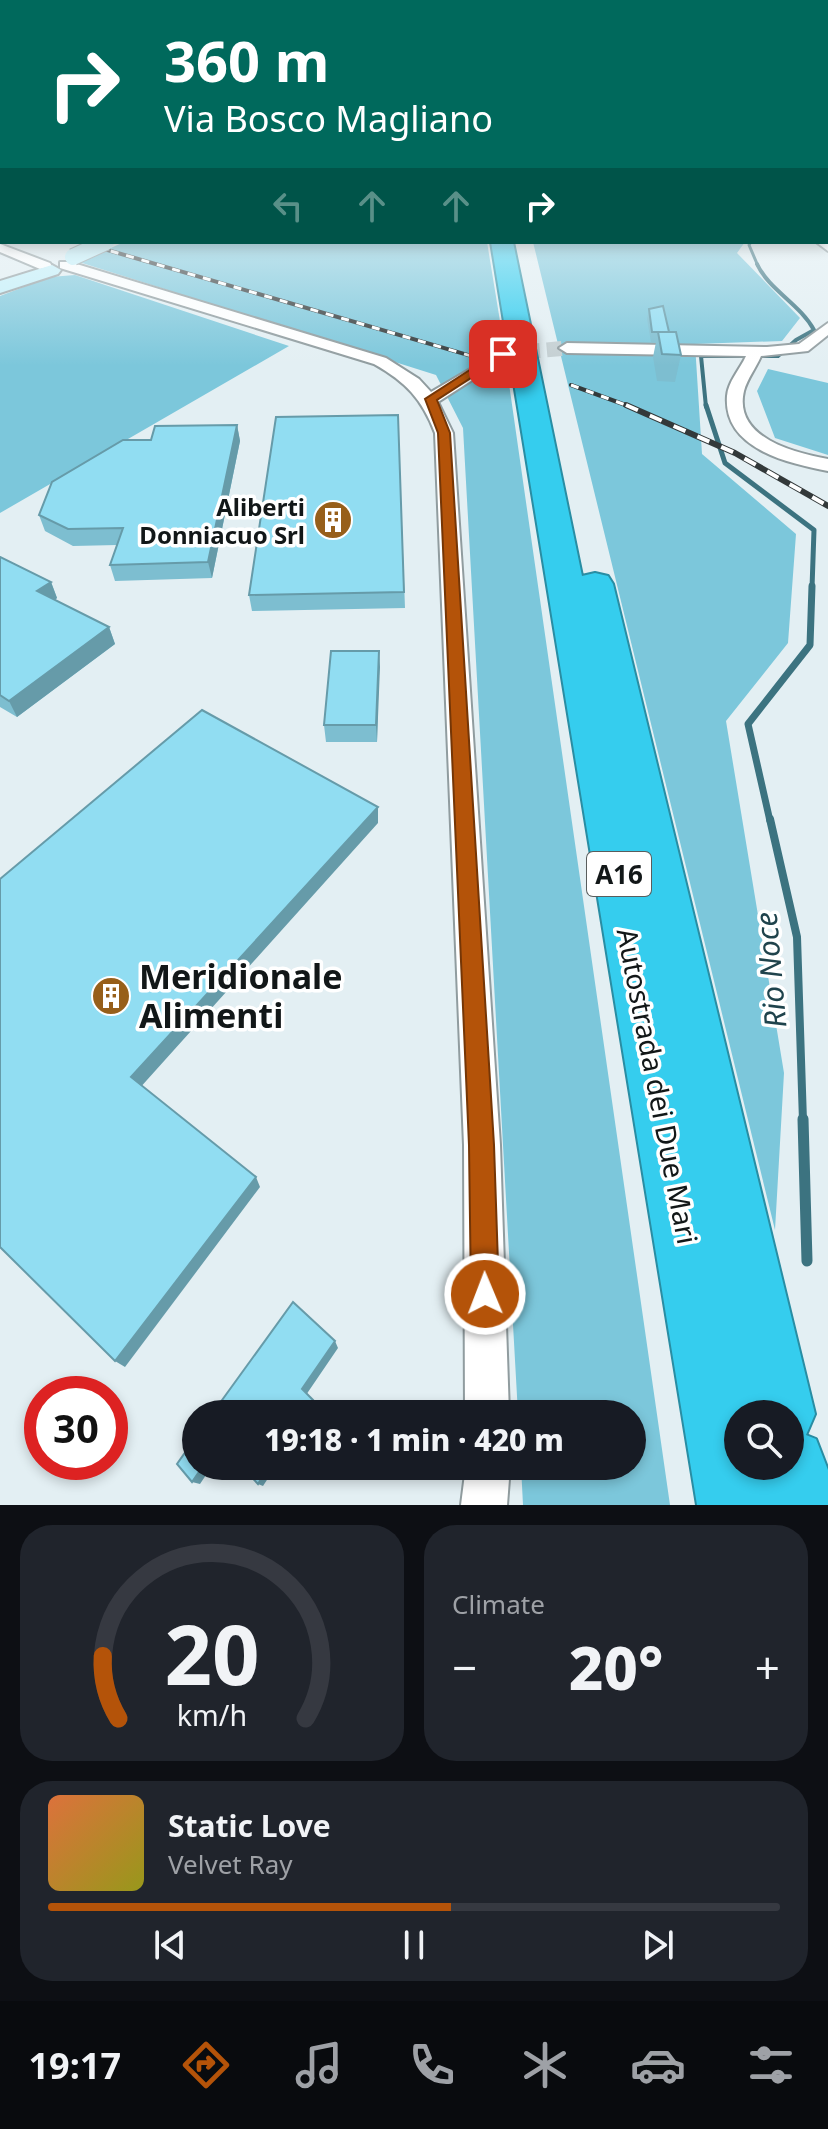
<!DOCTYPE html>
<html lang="en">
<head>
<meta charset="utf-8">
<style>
  :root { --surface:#171b24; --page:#20242c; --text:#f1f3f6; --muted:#9ea1a6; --line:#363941; --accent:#b45309 }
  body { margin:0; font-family:"Noto Sans",sans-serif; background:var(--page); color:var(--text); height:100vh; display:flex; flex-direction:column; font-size:30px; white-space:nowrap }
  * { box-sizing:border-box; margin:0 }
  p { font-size:26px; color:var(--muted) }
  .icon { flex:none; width:44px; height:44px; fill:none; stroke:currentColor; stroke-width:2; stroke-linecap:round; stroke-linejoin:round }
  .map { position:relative; height:1505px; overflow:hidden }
  .drawer { display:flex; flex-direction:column; gap:20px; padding:20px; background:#0d0f14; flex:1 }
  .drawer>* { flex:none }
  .top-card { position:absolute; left:0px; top:0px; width:828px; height:244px; box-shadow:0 4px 12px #0003; background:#00695c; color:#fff; overflow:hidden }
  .fabs { position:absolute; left:724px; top:1400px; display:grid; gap:16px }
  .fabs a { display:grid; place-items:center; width:80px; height:80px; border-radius:50%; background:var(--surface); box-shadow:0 4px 12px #0003; font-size:40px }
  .speed { position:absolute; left:24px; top:1376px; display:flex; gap:16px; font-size:40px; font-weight:700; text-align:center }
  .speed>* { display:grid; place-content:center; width:104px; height:104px; border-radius:50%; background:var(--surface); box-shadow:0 4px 12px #0003; line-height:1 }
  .speed .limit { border:12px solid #d22; background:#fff; color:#111 }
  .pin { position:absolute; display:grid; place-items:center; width:68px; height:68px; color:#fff; margin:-34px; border-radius:16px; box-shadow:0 4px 12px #0006 }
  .me { position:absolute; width:88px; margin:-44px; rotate:359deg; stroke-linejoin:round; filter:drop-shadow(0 0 6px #0008) }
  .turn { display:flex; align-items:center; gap:28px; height:168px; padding:0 32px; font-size:36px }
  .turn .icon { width:104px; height:104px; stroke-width:2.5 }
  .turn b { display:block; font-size:56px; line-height:68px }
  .lanes { display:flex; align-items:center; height:76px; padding:0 32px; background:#0003; justify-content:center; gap:40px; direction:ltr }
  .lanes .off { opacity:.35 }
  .big { font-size:60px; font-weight:800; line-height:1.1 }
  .drawer .widget { flex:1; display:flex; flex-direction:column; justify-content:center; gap:12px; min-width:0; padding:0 28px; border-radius:32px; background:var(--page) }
  .drawer .dial { align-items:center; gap:0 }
  .dial svg { height:208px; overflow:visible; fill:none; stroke:var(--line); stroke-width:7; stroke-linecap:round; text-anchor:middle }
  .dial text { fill:var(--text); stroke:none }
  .song { display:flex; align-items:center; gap:24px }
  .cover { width:96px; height:96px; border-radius:12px; background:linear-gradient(135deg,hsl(20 70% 55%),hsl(60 70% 35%)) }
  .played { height:8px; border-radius:4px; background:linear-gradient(90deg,var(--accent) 55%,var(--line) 55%) }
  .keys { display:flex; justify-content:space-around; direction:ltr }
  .heat { display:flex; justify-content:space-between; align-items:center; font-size:44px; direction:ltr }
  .drawer .tiles { flex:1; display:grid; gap:20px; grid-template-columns:1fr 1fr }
  .widget:last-child { grid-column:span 2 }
  .trip { position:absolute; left:182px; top:1400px; width:464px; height:80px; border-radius:40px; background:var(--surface); box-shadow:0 4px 12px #0003; font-weight:800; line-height:80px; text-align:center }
  .dock { display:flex; height:128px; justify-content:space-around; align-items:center; background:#090b0e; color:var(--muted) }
  .dock .icon { width:56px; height:56px }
  .dock .current { color:var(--accent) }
  .dock b { font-size:36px; color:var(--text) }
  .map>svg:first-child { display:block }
  .forest { fill:#7cc7db }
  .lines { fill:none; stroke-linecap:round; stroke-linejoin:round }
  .stream-far5 { stroke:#3c7380; stroke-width:3 }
  .stream-far4 { stroke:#3c7380; stroke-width:4 }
  .stream-far3 { stroke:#3c7380; stroke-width:5 }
  .stream-far2 { stroke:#3c7380; stroke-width:7 }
  .stream-far1 { stroke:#3c7380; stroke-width:8 }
  .stream { stroke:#3c7380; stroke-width:11 }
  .minor-tunnel { stroke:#c4cfd2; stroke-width:15; stroke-dasharray:15 7; stroke-linecap:butt }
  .minor-casing { stroke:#909c9f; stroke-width:4 }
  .secondary-casing { stroke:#909c9f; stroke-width:4 }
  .motorway-casing { stroke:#298da3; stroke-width:4 }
  .minor { fill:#fff; fill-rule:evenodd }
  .secondary { fill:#c2f0fa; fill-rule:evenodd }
  .motorway { fill:#35cdee; fill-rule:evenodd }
  .rail-far1-casing { stroke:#33393a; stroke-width:4 }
  .rail-casing { stroke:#33393a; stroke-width:6 }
  .rail-far1 { stroke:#fff; stroke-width:3; stroke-dasharray:8; stroke-linecap:butt }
  .rail { stroke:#fff; stroke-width:4; stroke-dasharray:13; stroke-linecap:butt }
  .minor-bridge-casing { stroke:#909c9f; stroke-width:17; stroke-linecap:butt }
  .secondary-bridge-casing { stroke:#909c9f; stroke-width:18; stroke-linecap:butt }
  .minor-bridge { stroke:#fff; stroke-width:15 }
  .secondary-bridge { stroke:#c2f0fa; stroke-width:16 }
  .wall { fill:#7dbed0 }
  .shaded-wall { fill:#669ba9 }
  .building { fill:#91ddf2; stroke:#669ba9; stroke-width:2 }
  .route { fill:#b45309; stroke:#753606; stroke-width:2 }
  .labels { text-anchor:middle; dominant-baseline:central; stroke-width:7; stroke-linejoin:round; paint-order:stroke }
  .far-poi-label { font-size:24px; font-weight:bold; fill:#121718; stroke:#fff; text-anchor:end }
  .shield { fill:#fff; stroke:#595d5d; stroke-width:2 }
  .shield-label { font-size:26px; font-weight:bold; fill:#121718 }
  .street-label { font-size:28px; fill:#121718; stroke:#fff }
  .water-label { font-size:30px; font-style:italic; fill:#1f434c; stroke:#fff }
  .near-poi-label { font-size:34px; font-weight:bold; fill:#121718; stroke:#fff; text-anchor:start }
</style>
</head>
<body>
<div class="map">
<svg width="828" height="1505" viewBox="0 0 828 1505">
  <rect width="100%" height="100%" fill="#e3eff3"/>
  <path class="forest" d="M 487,242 L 500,321 L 670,1505 L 523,1505 L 521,1466 L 632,1466 L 632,1414 L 518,1414 L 463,428 L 436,375 L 79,262 L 122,243 Z
    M 533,242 L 745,242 L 737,253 L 800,318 L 782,341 L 695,344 L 702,454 L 796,534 L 788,643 L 726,721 L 784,1073 L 775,1230 Z
    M 75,275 L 289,346 L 0,513 L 0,296 L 50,277 Z
    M 768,369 L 828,383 L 828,455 L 775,438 L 757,391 Z"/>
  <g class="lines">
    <path class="stream-far5" d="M 751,242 L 749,245 L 758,266"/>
    <path class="stream-far4" d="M 706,407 L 701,356 L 778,356 L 796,340 L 814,330 C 800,304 769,290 757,264"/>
    <path class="stream-far3" d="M 706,405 L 725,463 L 814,530 L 812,588"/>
    <path class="stream-far2" d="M 770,821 L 748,724 L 810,645 L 812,586"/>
    <path class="stream-far1" d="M 770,819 L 797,937 L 803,1121"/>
    <path class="stream" d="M 803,1119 L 807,1261"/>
    <path class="minor-tunnel" d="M 503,354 L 567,348"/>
    <defs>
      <path id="minor" d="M 828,209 L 828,217 L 826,218 L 826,210 Z
        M 826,239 L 828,241 L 828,251 L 816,242 L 826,242 Z
        M 0,244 L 50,263 L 52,266 L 40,269 L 0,252 Z
        M 60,262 L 70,262 L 386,358 L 419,379 L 431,392 L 477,365 L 489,365 L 491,368 L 438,402 L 453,433 L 500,1145 L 509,1414 L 465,1414 L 464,1145 L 435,433 C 422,399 406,382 374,364 L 60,268 Z
        M 828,323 L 828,335 L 808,351 L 761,356 C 756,368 747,379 744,391 C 733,438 795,453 828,459 L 828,471 C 788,463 723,449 727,396 C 728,382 740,369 746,356 L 567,353 L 559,348 L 567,343 L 767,347 L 799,344 Z
        M 466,1466 L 510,1466 L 507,1505 L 461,1505 Z"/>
      <path id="secondary" d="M 52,265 L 61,270 L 58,274 L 0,293 L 0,281 Z"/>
      <path id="motorway" d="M 491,242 L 513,242 L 582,576 L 595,573 L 608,576 L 613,584 L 815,1414 L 806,1435 L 816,1439 L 828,1470 L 828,1505 L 697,1505 ZM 738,1414 L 790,1414 L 790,1466 L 738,1466 Z"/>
    </defs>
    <use href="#minor" class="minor-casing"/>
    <use href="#secondary" class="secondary-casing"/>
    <use href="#motorway" class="motorway-casing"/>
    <use href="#minor" class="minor"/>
    <use href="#secondary" class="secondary"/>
    <use href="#motorway" class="motorway"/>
    <defs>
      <path id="rail-far1" d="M 80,242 L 516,369
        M 571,385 L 631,407"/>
      <path id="rail" d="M 626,405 L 735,453 L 828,506"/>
    </defs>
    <use href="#rail-far1" class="rail-far1-casing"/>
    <use href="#rail" class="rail-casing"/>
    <use href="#rail-far1" class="rail-far1"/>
    <use href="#rail" class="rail"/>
    <defs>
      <path id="minor-bridge" d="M 483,368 L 503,354"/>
      <path id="secondary-bridge" d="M 73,257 L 106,242"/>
    </defs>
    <use href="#minor-bridge" class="minor-bridge-casing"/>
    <use href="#secondary-bridge" class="secondary-bridge-casing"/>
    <use href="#minor-bridge" class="minor-bridge"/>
    <use href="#secondary-bridge" class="secondary-bridge"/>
  </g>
  <path class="wall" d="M 649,309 L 669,332 L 681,355 L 675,382 L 657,381 L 653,357 L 656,342 L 651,342 L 647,319 Z
    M 398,415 L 405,608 L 252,611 L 249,595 Z
    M 237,425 L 240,441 L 212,578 L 115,581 L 110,565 L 117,545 L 73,546 L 45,531 L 39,515 L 151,440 Z
    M 0,557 L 51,582 L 57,598 L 55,600 L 109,627 L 115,644 L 17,717 L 0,707 Z
    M 379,651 L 377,742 L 326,742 L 324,725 Z"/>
  <path class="shaded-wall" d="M 237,425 L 240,441 L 212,578 L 208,562 Z
    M 51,582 L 57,598 L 44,608 L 37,591 Z
    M 109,627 L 115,644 L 17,717 L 9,701 Z
    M 379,651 L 380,667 L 377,742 L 376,725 Z
    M 378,807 L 378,823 L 138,1090 L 131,1077 Z
    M 256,1177 L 260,1187 L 125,1367 L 115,1361 Z
    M 335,1341 L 338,1348 L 306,1395 L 302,1389 Z
    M 313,1400 L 317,1405 L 310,1414 L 304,1414 Z
    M 203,1466 L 212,1466 L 200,1484 L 192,1482 Z
    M 269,1466 L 276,1466 L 263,1486 L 258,1484 Z"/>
  <path class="building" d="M 663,306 L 669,332 L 652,332 L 649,309 Z
    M 658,332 L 676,332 L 681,355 L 662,354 Z
    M 398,415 L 404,592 L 249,595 L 276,417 Z
    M 237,425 L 208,562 L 110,565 L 123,528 L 68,529 L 39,515 L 52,482 L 123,440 L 151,440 L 155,426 Z
    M 0,557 L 51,582 L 37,591 L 109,627 L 9,701 L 0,695 Z
    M 331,651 L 379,651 L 376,725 L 324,725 Z
    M 202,710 L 378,807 L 131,1077 L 256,1177 L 115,1361 L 0,1247 L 0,879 Z
    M 293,1302 L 335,1341 L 302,1389 L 313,1400 L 304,1414 L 212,1414 Z
    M 196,1437 L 196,1466 L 203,1466 L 192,1482 L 177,1464 Z
    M 241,1466 L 269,1466 L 258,1484 Z"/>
  <linearGradient id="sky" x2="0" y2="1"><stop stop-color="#6aaad0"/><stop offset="0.42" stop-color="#f2f8fa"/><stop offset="1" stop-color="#f2f8fa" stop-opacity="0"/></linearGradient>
  <rect width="828" height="366" fill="url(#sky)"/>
  <path class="route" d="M 499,351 L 508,354 L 437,400 L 450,433 L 494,1145 L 499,1294 L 495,1304 L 485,1309 L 475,1304 L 471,1294 L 469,1145 L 438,433 L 425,399 Z"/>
  <defs>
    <symbol id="building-disc" viewBox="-11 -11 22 22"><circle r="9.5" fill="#975f1a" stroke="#fff"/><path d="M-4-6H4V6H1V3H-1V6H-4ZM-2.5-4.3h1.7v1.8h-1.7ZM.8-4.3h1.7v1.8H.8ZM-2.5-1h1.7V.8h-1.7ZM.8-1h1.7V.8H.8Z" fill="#fff"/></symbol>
  </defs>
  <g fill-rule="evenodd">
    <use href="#building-disc" x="311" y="498" width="44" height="44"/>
    <use href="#building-disc" x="89" y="974" width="44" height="44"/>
  </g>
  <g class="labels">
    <g class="far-poi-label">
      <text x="305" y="506">Aliberti<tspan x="305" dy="28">Donniacuo Srl</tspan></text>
    </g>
    <rect class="shield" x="587" y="852" width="64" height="44" rx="6"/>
    <g class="shield-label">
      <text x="619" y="874">A16</text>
    </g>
    <g class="street-label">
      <text transform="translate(658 1086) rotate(79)">Autostrada dei Due Mari</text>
    </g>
    <g class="water-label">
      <text transform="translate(770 970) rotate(-95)">Rio Noce</text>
    </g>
    <g class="near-poi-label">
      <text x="139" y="976">Meridionale<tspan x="139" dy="39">Alimenti</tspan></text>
    </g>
  </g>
</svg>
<div class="fabs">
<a><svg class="icon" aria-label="search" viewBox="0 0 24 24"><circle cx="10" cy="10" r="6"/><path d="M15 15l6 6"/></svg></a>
</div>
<div class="speed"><div class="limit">30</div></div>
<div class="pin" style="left:503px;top:354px;background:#d93025"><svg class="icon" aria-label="arrive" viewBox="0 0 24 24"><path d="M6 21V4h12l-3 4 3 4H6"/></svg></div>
<svg class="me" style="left:485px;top:1294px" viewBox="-20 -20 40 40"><circle r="17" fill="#b45309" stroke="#fff" stroke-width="3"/><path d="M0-11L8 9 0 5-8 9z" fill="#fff"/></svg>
<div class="trip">19:18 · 1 min · 420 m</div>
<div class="top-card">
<div class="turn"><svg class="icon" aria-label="right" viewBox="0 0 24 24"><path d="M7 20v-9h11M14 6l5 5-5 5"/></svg><div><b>360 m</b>Via Bosco Magliano</div></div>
<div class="lanes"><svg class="icon off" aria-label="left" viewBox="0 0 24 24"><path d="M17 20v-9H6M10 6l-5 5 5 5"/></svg><svg class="icon off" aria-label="ahead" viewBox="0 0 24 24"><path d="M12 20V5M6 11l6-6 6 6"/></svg><svg class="icon off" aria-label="ahead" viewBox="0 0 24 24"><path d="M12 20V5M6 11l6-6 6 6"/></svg><svg class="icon" aria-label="right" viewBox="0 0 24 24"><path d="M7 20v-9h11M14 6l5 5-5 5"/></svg></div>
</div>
</div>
<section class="drawer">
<div class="tiles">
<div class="widget dial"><svg viewBox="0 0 100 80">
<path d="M14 69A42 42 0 1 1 86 69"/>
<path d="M14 69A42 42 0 0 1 8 45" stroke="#b45309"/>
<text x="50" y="56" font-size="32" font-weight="700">20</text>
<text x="50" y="72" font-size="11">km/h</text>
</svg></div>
<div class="widget"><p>Climate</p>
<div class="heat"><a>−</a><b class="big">20°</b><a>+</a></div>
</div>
<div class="widget">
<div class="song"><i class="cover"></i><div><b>Static Love</b><p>Velvet Ray</p></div></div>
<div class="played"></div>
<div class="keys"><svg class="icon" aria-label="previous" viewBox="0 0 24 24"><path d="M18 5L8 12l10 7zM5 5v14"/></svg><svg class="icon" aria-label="pause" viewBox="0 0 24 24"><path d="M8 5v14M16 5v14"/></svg><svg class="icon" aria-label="next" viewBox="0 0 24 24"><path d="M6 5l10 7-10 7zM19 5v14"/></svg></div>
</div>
</div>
</section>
<nav class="dock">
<b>19:17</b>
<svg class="icon current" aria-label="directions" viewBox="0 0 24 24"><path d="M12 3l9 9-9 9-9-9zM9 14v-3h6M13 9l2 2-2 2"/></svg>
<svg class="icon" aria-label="music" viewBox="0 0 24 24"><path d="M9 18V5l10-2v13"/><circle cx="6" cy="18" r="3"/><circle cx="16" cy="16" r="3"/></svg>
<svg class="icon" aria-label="phone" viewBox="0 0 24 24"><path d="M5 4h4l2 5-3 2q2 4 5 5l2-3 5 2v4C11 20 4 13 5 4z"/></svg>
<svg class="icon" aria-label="climate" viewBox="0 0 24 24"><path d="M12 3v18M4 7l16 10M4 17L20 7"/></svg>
<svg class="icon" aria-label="car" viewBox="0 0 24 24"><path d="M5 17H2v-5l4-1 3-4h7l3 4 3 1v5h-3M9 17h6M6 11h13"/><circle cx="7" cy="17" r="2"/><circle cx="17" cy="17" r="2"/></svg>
<svg class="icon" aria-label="filters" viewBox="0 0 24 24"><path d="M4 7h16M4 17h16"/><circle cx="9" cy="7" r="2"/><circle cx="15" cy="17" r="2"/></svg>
</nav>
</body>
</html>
